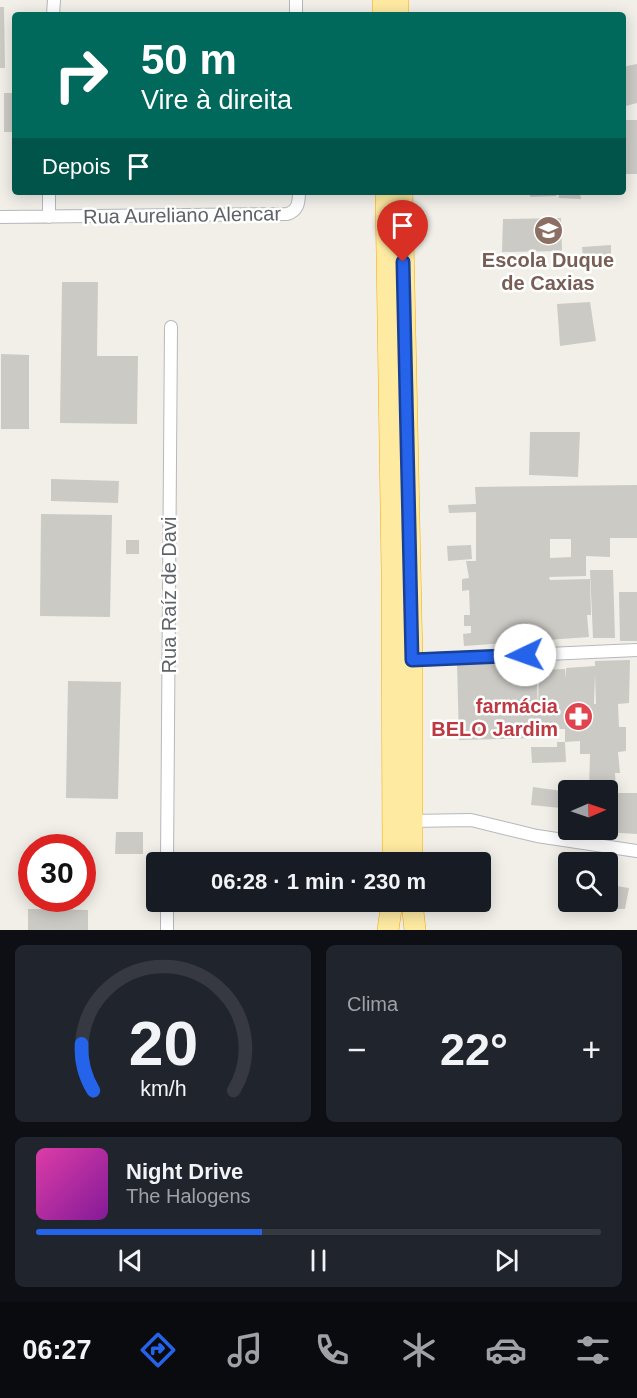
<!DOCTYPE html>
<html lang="pt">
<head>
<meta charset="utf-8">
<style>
  :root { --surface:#171b24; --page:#20242c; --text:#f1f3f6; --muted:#9ea1a6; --line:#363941; --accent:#2563eb }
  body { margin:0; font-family:Arial,sans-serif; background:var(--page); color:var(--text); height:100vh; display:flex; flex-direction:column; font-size:22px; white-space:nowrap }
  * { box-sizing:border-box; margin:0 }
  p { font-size:20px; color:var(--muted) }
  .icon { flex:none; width:33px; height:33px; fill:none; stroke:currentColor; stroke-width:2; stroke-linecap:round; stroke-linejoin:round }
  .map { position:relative; height:930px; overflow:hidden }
  .panel { display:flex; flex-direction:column; gap:15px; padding:15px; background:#0d0f14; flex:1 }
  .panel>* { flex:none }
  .hud { position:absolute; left:12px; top:12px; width:614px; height:183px; border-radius:6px; box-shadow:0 3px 15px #0003; background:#00695c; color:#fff; overflow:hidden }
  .needle { width:39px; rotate:88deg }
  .controls { position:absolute; left:558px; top:780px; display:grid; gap:12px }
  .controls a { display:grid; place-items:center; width:60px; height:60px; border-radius:6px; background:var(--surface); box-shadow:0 3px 15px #0003; font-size:30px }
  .speed { position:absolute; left:18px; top:834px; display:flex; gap:12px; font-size:30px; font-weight:700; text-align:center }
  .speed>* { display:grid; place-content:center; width:78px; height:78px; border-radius:50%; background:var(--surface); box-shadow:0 3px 15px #0003; line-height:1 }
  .speed .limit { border:9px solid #d22; background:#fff; color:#111 }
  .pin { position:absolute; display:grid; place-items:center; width:51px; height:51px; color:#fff; margin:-62px -26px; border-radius:50% 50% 50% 0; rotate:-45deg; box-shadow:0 0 6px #0007 }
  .pin .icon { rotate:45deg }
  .me { position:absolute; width:66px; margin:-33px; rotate:267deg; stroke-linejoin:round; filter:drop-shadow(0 0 4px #0008) }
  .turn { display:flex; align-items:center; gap:21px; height:126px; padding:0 30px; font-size:27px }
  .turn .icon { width:78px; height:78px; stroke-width:2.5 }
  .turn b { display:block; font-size:42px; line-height:51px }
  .then { display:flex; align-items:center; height:57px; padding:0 30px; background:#0003; gap:12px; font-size:22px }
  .big { font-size:45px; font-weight:700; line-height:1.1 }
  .panel .widget { flex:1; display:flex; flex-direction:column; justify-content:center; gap:9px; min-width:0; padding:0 21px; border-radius:9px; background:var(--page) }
  .panel .dial { align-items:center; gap:0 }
  .dial svg { height:156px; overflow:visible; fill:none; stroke:var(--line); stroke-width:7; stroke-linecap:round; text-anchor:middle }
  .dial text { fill:var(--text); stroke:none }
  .song { display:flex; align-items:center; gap:18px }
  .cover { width:72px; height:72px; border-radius:9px; background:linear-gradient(135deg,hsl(320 70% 55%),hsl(290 70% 35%)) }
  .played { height:6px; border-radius:3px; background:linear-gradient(90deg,var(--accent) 40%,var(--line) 40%) }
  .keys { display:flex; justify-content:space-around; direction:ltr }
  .heat { display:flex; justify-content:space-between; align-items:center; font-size:33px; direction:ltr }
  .panel .tiles { flex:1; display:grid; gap:15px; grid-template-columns:1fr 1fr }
  .widget:last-child { grid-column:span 2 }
  .trip { position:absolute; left:146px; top:852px; width:345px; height:60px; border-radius:6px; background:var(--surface); box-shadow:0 3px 15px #0003; font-weight:700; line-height:60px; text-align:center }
  .tab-bar { display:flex; height:96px; justify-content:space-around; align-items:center; background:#090b0e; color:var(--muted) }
  .tab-bar .icon { width:42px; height:42px }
  .tab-bar .current { color:var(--accent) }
  .tab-bar b { font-size:27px; color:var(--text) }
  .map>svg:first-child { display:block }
  .building { fill:#cccac5; fill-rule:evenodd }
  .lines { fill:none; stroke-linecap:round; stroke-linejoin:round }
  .minor-casing { stroke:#b5b8bc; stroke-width:14 }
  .trunk-casing { stroke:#f9ab00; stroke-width:22 }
  .minor { stroke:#fff; stroke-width:12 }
  .trunk { stroke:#feeaa1; stroke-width:21 }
  .route-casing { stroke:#184099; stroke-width:15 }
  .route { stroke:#2563eb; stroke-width:10 }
  .labels { text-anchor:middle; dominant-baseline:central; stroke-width:5; stroke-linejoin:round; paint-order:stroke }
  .street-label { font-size:20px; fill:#5f6368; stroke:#fff }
  .education-label { font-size:20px; font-weight:bold; fill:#785e54; stroke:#fff }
  .health-label { font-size:20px; font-weight:bold; fill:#be3a42; stroke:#fff; text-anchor:end }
</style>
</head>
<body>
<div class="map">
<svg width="637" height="930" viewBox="0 0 637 930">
  <rect width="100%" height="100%" fill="#f1efe8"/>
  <path class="building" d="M 0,7 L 4,7 L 5,68 L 0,68 Z
    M 637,64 L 637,103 L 622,107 L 622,67 Z
    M 4,93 L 15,93 L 15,132 L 4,132 Z
    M 622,120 L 637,120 L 637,174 L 622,174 Z
    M 530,192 L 556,192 L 556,196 L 530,197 Z
    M 559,192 L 580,192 L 581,199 L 559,198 Z
    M 561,218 L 562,251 L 502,252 L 503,219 Z
    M 611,245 L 611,268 L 584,269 L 582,247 Z
    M 62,282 L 98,282 L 97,356 L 138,356 L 137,424 L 60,423 Z
    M 590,302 L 596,341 L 560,346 L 557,304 Z
    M 1,354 L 29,355 L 29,429 L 1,429 Z
    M 530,432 L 580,432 L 578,477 L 529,475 Z
    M 51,479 L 119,481 L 118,503 L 51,501 Z
    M 637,485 L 637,538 L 610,538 L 610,557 L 586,556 L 586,576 L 549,577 L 550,580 L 590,579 L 591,615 L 587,615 L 589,637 L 464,646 L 463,634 L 471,633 L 471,626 L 464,626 L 464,615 L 470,615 L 469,590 L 462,591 L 462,579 L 469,578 L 466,561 L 476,561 L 476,512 L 449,513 L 448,505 L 476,504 L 475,487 ZM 550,539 L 571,539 L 571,557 L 550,558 Z
    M 41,514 L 112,515 L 110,617 L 40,616 Z
    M 126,540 L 139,540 L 139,554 L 126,554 Z
    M 471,545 L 472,559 L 448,561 L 447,546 Z
    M 590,570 L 613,570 L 615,638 L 593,638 Z
    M 619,592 L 637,592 L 637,641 L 620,641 Z
    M 630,660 L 629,703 L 618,704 L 619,727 L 626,727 L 626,751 L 618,752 L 620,773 L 615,773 L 616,793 L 637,793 L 637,834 L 604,832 L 605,830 L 608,830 L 608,790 L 589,790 L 590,754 L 580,754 L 580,741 L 565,742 L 566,762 L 532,763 L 531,747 L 557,747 L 557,742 L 565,742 L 565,729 L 539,729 L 539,738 L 459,740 L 457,662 L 536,662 L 538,709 L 539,670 L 565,669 L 566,679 L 566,668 L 595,666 L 595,661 ZM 595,674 L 596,704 L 594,704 Z
    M 68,681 L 121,682 L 118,799 L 66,798 Z
    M 533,787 L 562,791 L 561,808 L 531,805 Z
    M 116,832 L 143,832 L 143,854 L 115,854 Z
    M 616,886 L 629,888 L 625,909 L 611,909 Z
    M 28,909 L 88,910 L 88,930 L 28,930 Z"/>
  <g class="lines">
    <defs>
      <path id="minor" d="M 296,0 L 296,15
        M 53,15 L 54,0
        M 0,217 L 287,214 C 298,211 299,202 299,192
        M 49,217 L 49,192
        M 412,660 L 637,650
        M 411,821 L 471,820 L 537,836 L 637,851
        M 167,862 L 171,327
        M 167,930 L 167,902"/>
      <path id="trunk" d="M 383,0 L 383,15
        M 398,0 L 398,15
        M 386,192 L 392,568 L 393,862
        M 402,192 L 412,660 L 412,862
        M 412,902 L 415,930
        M 388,930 L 392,902"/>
    </defs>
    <use href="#minor" class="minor-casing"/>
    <use href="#trunk" class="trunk-casing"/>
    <use href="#minor" class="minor"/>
    <use href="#trunk" class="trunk"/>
  </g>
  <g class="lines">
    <defs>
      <path id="route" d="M 403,262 L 412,660 L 525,655"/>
    </defs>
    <use href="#route" class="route-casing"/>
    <use href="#route" class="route"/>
  </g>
  <defs>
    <symbol id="school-disc" viewBox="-11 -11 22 22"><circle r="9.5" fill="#8d6e63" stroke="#fff"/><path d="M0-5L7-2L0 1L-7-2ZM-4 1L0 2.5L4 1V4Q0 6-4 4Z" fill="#fff"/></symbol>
    <symbol id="pharmacy-disc" viewBox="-11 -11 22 22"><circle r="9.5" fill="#e0444e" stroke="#fff"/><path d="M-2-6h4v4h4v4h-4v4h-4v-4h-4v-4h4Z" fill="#fff"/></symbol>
  </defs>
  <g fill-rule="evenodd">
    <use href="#school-disc" x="532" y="214" width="33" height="33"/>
    <use href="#pharmacy-disc" x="562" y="700" width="33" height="33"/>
  </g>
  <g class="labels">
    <g class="street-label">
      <text transform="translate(182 215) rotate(-1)">Rua Aureliano Alencar</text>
      <text transform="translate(169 595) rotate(-90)">Rua Raíz de Davi</text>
    </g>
    <g class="education-label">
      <text x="548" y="260">Escola Duque<tspan x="548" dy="23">de Caxias</tspan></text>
    </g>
    <g class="health-label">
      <text x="558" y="706">farmácia<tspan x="558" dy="23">BELO Jardim</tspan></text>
    </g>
  </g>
</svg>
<div class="controls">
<a><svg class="needle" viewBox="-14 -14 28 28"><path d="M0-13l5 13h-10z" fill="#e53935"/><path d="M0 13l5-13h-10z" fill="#9ea1a6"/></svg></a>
<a><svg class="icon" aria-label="search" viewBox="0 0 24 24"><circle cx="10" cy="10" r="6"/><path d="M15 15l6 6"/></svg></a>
</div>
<div class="speed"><div class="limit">30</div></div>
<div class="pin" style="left:403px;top:262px;background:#d93025"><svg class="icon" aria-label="arrive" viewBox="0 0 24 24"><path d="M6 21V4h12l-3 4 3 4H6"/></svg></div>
<svg class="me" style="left:525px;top:655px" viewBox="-20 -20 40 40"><circle r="19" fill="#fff"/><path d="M0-13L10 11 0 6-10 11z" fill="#2563eb"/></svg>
<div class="trip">06:28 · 1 min · 230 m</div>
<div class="hud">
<div class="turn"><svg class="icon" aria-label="right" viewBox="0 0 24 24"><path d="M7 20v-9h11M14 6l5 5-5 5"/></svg><div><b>50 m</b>Vire à direita</div></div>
<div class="then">Depois<svg class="icon" aria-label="arrive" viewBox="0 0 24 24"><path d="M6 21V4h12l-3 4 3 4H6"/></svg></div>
</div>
</div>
<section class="panel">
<div class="tiles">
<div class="widget dial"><svg viewBox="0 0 100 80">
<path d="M14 69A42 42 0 1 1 86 69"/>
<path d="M14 69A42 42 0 0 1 8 45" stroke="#2563eb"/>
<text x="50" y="56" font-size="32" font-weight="700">20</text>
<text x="50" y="72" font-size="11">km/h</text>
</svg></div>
<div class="widget"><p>Clima</p>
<div class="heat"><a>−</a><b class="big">22°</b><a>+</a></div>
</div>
<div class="widget">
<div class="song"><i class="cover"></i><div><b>Night Drive</b><p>The Halogens</p></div></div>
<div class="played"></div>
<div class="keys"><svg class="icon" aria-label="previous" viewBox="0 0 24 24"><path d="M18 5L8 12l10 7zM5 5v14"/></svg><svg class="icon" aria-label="pause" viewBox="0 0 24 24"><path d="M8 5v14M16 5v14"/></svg><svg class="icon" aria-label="next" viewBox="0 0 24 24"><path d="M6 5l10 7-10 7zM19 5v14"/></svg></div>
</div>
</div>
</section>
<nav class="tab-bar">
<b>06:27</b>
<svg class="icon current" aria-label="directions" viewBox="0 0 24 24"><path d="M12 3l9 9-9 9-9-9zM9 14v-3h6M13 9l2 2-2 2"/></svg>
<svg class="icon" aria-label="music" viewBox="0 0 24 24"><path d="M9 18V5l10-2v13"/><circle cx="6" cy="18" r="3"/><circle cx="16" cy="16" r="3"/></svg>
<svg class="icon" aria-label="phone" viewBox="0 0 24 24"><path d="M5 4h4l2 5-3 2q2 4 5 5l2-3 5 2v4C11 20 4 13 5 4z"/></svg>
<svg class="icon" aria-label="climate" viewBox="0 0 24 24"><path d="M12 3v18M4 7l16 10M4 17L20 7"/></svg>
<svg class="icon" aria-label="car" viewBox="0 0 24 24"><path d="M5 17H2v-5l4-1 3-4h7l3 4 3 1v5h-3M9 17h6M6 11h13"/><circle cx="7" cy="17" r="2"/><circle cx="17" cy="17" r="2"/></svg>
<svg class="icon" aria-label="filters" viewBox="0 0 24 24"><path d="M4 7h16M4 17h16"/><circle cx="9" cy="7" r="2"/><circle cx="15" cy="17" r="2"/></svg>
</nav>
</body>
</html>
